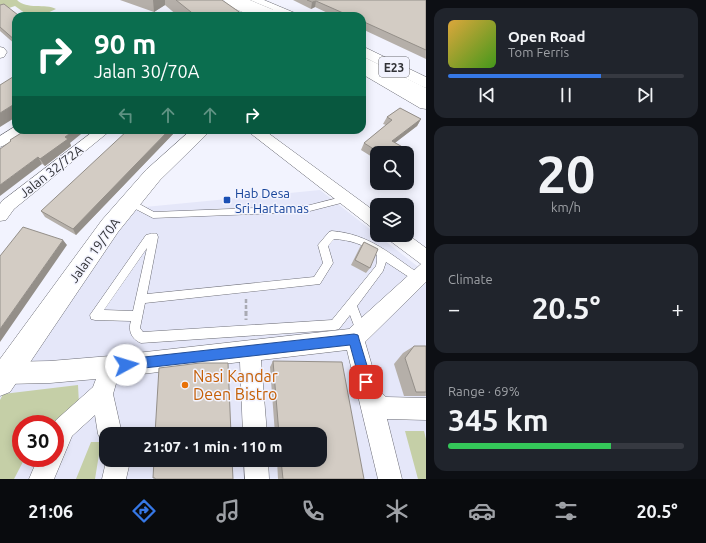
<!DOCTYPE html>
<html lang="en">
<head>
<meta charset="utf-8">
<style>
  :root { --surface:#171b24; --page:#20242c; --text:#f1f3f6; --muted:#9ea1a6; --line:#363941; --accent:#3678e6 }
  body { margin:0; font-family:Ubuntu,sans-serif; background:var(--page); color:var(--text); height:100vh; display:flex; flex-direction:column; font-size:15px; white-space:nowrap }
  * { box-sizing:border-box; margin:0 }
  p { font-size:13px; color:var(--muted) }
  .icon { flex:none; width:22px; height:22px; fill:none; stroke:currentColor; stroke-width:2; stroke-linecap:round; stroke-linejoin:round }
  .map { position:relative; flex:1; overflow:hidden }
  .panel { display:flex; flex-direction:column; gap:8px; padding:8px; background:#0d0f14; width:280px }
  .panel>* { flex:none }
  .top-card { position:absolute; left:12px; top:12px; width:354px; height:122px; border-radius:12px; box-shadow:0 2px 10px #0003; background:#0b6e4f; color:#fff; overflow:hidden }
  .tools { position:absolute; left:370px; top:146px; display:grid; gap:8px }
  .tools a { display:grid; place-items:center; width:44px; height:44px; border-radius:8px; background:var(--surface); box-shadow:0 2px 10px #0003; font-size:20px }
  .speed { position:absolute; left:12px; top:415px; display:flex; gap:8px; font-size:20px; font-weight:700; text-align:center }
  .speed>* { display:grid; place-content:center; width:52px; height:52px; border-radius:50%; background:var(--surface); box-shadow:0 2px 10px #0003; line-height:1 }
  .speed .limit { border:6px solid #d22; background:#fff; color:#111 }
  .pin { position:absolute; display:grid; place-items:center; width:34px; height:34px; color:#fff; margin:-17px; border-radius:8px; box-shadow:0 2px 6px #0006 }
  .me { position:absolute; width:44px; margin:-22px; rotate:84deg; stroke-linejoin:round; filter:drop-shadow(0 0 3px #0008) }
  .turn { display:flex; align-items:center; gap:14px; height:84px; padding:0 16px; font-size:18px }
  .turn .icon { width:52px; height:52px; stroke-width:2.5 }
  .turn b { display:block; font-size:28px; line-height:34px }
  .lanes { display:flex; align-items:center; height:38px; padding:0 16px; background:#0003; justify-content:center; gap:20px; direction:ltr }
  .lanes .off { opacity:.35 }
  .big { font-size:30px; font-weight:700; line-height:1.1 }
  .panel .tile { flex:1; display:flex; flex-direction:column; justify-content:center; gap:6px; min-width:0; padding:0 14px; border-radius:12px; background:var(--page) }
  .panel .dial { align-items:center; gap:0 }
  .dial b { font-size:52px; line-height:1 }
  .song { display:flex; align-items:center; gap:12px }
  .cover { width:48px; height:48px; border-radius:6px; background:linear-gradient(135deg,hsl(40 70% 55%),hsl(100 70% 35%)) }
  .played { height:4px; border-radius:2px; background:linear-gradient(90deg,var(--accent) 65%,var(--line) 65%) }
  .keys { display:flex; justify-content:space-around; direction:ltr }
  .heat { display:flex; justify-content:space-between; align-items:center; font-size:22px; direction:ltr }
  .charge { height:6px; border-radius:3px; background:linear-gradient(90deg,#34c759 69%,var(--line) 0) }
  .trip { position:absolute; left:99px; top:427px; width:228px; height:40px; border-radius:12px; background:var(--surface); box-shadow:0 2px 10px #0003; font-weight:700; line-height:40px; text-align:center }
  .tabs { display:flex; height:64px; justify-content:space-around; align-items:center; background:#090b0e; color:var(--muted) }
  .tabs .icon { width:28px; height:28px }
  .tabs .on { color:var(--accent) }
  .tabs b { font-size:18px; color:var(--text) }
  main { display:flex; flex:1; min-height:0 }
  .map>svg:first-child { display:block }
  .built { fill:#e5e7f9; fill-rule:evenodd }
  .green { fill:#c5cfa7 }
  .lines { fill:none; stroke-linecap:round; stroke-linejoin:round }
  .lane-casing { stroke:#6b6c75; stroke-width:1 }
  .street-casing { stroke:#6b6c75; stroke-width:1 }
  .secondary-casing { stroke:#6b6c75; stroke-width:1 }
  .highway-casing { stroke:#6b6c75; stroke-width:1 }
  .path-far1 { stroke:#a9aab3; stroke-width:2.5; stroke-dasharray:4 2; stroke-linecap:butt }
  .path { stroke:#a9aab3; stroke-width:3; stroke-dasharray:5 2.5; stroke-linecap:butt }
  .lane { fill:#fff; fill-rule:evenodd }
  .street { fill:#fff; fill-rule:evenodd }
  .secondary { fill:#fff; fill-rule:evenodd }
  .highway { fill:#fff; fill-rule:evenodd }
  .highway-bridge-casing { stroke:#6b6c75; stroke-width:14; stroke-linecap:butt }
  .highway-bridge { stroke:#fff; stroke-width:14 }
  .wall { fill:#b5afa9 }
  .shaded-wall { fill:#948f89 }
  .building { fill:#d3ccc4; stroke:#948f89 }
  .route { fill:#3678e6; stroke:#234e96 }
  .transit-dot { fill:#1a4fb4; stroke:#f2f3fe; stroke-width:1.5 }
  .food-dot { fill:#e8710a; stroke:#f2f3fe; stroke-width:1.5 }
  .labels { text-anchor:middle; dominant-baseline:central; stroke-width:3; stroke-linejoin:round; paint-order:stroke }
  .shield { fill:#f2f3fe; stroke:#6a6b71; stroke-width:1 }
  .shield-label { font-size:12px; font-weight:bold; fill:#303135 }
  .street-label { font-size:13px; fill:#303135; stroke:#f2f3fe }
  .transit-label { font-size:13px; fill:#164399; stroke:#f2f3fe; text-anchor:start }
  .near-food-label { font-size:16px; fill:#c56008; stroke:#f2f3fe; text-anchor:start }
</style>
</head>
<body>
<main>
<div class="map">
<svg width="426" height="479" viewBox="0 0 426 479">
  <rect width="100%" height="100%" fill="#f2f3fe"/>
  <path class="built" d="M 320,190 L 426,273 L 426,479 L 0,479 L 0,393 L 124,209 ZM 21,424 L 55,424 L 55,458 L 21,458 ZM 106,434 L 320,434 L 320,460 L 106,460 Z"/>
  <path class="green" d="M 0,0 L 17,0 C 27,10 45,3 56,9 L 43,15 L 44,16 L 29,16 L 15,6 L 3,10 L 0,8 Z
    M 78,385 L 79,404 L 66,417 L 54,424 L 21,424 L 21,458 L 25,458 L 14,479 L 0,479 L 0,400 L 3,394 Z
    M 405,431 L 424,431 L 426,439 L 426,479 L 418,479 Z
    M 91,442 L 101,442 L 95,479 L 76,479 Z"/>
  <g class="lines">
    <defs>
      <path id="lane" d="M 346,196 L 350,199 L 349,201 L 306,212 L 153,218 L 126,204 L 125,202 L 129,199 L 132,200 L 154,212 L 306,206 Z
        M 332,231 C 370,234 391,255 421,275 L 423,278 L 421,281 L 418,282 L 415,281 L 386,262 L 383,271 L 357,306 L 367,332 L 366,336 L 362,337 L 358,336 L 350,315 L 339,329 L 335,330 L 141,343 C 131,339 128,330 131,321 L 95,320 L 91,319 L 90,315 L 146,235 C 150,234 153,233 157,234 L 158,237 L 147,294 L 314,277 L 323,263 L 318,245 L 329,232 ZM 334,239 C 350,240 364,244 377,255 L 377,261 L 376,266 L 332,320 L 143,332 L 140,328 L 145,303 L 320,284 L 333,263 L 328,246 ZM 147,248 L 133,311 L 104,310 Z"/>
      <path id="street" d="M 0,47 L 4,48 L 7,52 L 4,57 L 0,58 Z
        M 16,126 L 16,130 L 25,130 C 20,137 8,144 0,147 L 0,136 Z
        M 95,130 L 111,130 L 14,209 L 6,220 L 0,221 L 0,204 L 2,201 Z
        M 248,130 L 264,130 L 377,213 L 377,229 L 371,227 L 250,133 Z
        M 407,234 L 426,248 L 426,282 L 365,342 L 379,390 L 386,397 L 426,398 L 426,420 L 387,419 L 402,479 L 378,479 L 347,350 L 261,360 L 267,434 L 243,434 L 240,362 L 118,377 L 113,394 L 122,434 L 106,434 L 106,444 L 102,442 L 98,434 L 95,415 L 72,436 L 54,479 L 29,479 L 38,458 L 55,458 L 54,424 L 56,420 L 93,387 L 96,379 L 50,383 L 5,384 L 0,382 L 0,364 L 5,362 L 50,361 L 110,356 L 349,329 L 421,264 L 389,240 L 387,235 Z
        M 106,452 L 106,460 L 127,460 L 129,466 L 126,479 L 102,479 L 105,466 L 103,460 Z
        M 244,460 L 268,460 L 269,479 L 245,479 Z"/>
      <path id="secondary" d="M 362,56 L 426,88 L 426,99 L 420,97 L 362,66 Z
        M 191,130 L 211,130 L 160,180 L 118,232 L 10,392 L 0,396 L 0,359 L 102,220 L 146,170 Z"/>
      <path id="highway" d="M 248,0 L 264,0 L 295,13 L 297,16 L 281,16 L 250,3 Z
        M 362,46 L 426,77 L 426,88 L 421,86 L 362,56 Z
        M 362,64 L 367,65 L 426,97 L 426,109 L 420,108 L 362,74 Z"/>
    </defs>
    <use href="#lane" class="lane-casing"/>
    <use href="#street" class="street-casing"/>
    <use href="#secondary" class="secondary-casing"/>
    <use href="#highway" class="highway-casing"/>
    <path class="path-far1" d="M 246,299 L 246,312"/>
    <path class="path" d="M 246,311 L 246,320"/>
    <use href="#lane" class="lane"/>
    <use href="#street" class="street"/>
    <use href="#secondary" class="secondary"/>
    <use href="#highway" class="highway"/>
    <defs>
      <path id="highway-bridge" d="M 232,0 L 270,16"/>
    </defs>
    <use href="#highway-bridge" class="highway-bridge-casing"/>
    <use href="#highway-bridge" class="highway-bridge"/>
  </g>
  <path class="wall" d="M 120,0 L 222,0 L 245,16 L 178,16 L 165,5 L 154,12 Z
    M 293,0 L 426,0 L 426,59 L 362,29 L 362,16 L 334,16 L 315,7 L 311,9 Z
    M 0,5 L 16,16 L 16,45 L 0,31 Z
    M 400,108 L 421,119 L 417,126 L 395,143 L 413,153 L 409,160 L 407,161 L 407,153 L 377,153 L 377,160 L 361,150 L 364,143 L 386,125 L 383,124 L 387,117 Z
    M 175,132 L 76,235 L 45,217 L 41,211 Z
    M 10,140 L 70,143 L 71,146 L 45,166 Z
    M 364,242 L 370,268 L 366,273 L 351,265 L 360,247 Z
    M 414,346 L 426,346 L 426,396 L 404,396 L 394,364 L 403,353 Z
    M 273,361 L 364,479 L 278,479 L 277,460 L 320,460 L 320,434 L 275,434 L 270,367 Z"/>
  <path class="shaded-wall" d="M 153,0 L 165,0 L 165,5 L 154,12 Z
    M 316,1 L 315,7 L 311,9 L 312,2 Z
    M 16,103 L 16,117 L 0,127 L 0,113 Z
    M 421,119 L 417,126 L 388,148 L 392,141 Z
    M 74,130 L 86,130 L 70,143 L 71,146 L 45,166 L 40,159 L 65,137 Z
    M 169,130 L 175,130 L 175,132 L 76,235 L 73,229 Z
    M 413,153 L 409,160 L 407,161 L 407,158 Z
    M 38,157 L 42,164 L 0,196 L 0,185 Z
    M 63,240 L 67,245 L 0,342 L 0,329 Z"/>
  <path class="building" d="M 176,0 L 222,0 L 245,16 L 196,16 Z
    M 307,0 L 426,0 L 426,50 L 362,21 L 362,16 L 350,16 L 316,1 L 312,2 Z
    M 4,4 L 18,15 L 21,14 L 24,16 L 16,16 L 16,41 L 0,27 L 0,5 Z
    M 16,75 L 16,103 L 0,113 L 0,85 Z
    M 400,108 L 421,119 L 392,141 L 413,153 L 407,158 L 407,153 L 380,153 L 364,143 L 392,120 L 387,117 Z
    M 26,130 L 74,130 L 65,137 L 68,139 L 40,159 L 38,157 L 0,185 L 0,149 L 11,141 L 10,140 Z
    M 128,130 L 169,130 L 73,229 L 41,211 Z
    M 23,227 L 63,240 L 0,329 L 0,256 Z
    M 364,242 L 378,249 L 370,268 L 355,260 Z
    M 414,346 L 426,346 L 426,392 L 416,392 L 405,358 Z
    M 273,361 L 342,362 L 364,479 L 283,479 L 281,460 L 320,460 L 320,434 L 279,434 Z
    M 200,363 L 228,363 L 231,434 L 155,434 L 159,368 Z
    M 154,460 L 232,460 L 233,479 L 155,479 L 155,478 L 153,478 Z"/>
  <path class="route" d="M 354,334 L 358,335 L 359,339 L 372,382 L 370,386 L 366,388 L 362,386 L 360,382 L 350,345 L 126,370 L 122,369 L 120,365 L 122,361 L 126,359 Z"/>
  <rect class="transit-dot" x="223" y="196" width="8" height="8" rx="2"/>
  <circle class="food-dot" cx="185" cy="385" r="4"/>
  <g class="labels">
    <rect class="shield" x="379" y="57" width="30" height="20" rx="3"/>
    <g class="shield-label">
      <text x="394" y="67">E23</text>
    </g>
    <g class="street-label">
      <text transform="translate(51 171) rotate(-38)">Jalan 32/72A</text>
      <text transform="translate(94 250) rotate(-54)">Jalan 19/70A</text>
    </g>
    <g class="transit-label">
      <text x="235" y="193">Hab Desa<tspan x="235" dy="15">Sri Hartamas</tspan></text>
    </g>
    <g class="near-food-label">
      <text x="193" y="376">Nasi Kandar<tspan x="193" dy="18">Deen Bistro</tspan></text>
    </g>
  </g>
</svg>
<div class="tools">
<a><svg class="icon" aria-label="search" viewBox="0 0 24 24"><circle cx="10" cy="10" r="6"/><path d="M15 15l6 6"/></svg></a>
<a><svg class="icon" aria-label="layers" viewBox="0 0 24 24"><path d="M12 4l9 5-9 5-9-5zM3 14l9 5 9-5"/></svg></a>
</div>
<div class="speed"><div class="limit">30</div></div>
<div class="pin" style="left:366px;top:382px;background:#d93025"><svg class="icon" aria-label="arrive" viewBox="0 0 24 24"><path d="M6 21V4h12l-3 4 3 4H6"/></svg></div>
<svg class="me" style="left:126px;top:365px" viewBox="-20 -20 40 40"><circle r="19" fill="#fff"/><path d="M0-13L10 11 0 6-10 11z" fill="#3678e6"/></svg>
<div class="trip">21:07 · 1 min · 110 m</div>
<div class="top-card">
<div class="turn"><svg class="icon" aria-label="right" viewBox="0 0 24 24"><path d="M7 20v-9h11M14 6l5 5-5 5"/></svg><div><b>90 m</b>Jalan 30/70A</div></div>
<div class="lanes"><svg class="icon off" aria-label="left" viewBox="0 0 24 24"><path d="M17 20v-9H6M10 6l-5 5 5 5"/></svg><svg class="icon off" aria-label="ahead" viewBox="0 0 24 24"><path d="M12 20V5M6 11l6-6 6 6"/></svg><svg class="icon off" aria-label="ahead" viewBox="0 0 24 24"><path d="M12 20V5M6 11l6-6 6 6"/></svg><svg class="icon" aria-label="right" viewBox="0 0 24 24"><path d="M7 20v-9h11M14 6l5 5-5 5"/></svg></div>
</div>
</div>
<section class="panel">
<div class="tile">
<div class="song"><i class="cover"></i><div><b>Open Road</b><p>Tom Ferris</p></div></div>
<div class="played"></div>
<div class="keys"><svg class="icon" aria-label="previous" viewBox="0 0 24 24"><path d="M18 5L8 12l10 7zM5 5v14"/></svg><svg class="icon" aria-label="pause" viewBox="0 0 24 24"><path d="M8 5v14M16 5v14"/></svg><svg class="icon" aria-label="next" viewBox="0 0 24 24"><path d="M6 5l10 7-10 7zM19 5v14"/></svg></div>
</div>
<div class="tile dial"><b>20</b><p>km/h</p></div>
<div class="tile"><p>Climate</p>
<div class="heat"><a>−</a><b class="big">20.5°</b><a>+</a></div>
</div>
<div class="tile"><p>Range · 69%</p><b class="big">345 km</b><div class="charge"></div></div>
</section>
</main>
<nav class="tabs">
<b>21:06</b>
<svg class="icon on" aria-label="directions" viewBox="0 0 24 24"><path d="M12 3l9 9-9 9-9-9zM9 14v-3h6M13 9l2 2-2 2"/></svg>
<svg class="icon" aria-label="music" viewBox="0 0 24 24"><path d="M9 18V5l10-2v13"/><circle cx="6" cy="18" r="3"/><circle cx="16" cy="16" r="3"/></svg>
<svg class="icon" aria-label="phone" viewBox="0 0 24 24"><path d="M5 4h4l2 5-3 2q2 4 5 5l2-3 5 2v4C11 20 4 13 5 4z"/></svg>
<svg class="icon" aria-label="climate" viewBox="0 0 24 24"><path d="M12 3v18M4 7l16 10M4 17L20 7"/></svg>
<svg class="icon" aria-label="car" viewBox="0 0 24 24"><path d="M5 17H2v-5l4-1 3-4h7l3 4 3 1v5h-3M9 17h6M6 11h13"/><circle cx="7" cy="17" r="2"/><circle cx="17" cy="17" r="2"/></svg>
<svg class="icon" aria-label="filters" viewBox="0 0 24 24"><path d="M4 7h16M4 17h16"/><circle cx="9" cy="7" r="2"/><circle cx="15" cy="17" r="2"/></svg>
<b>20.5°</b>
</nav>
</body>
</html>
